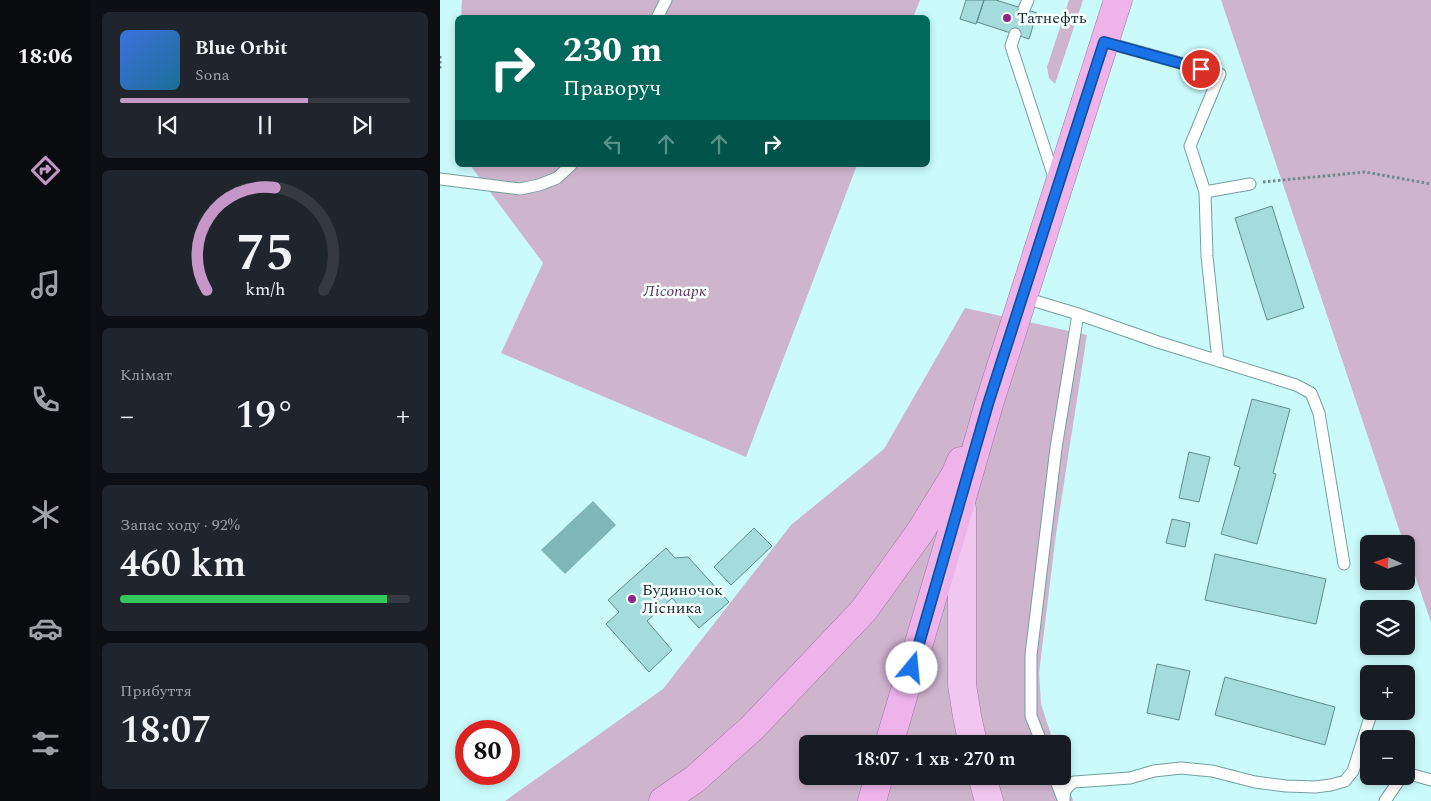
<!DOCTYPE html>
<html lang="uk">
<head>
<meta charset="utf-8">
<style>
  :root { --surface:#171b24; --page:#20242c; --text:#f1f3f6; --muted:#9ea1a6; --line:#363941; --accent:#c497c6 }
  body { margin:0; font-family:Spectral,serif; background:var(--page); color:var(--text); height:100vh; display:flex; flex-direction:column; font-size:19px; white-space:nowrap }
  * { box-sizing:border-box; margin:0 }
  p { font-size:16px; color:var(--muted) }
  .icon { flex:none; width:28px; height:28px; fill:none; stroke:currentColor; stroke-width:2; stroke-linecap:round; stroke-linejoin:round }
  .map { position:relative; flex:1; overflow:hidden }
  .sheet { display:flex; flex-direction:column; gap:12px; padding:12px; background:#0d0f14; width:350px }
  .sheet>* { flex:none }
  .top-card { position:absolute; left:15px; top:15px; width:475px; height:152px; border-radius:8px; box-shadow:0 2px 8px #0003; background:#00695c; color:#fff; overflow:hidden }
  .needle { width:32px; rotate:273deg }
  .fabs { position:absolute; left:920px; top:535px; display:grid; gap:10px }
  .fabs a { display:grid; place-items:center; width:55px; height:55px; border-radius:8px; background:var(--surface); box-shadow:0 2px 8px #0003; font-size:25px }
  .speed { position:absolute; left:15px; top:720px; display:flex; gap:10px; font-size:25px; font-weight:700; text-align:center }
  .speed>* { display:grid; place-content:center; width:65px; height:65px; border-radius:50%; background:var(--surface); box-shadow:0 2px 8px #0003; line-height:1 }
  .speed .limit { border:8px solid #d22; background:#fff; color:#111 }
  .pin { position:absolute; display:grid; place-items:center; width:42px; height:42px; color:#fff; margin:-21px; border:2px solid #fff; border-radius:50%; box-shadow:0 1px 5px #0007 }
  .me { position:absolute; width:55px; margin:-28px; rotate:17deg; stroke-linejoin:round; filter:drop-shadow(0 0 4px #0008) }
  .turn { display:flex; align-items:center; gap:18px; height:105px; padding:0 25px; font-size:22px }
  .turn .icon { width:65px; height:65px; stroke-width:2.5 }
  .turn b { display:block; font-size:35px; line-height:42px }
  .lanes { display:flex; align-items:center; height:48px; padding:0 25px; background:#0003; justify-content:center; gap:25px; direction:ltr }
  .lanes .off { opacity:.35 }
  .big { font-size:38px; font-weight:600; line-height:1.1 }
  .sheet .card { flex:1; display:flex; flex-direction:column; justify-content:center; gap:8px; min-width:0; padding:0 18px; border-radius:8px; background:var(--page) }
  .sheet .dial { align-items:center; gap:0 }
  .dial svg { height:130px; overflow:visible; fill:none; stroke:var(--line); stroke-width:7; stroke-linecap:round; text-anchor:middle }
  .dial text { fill:var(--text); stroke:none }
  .song { display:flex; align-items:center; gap:15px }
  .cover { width:60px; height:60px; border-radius:8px; background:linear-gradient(135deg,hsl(220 70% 55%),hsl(200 70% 35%)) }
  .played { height:5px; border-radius:2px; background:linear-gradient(90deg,var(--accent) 65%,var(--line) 65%) }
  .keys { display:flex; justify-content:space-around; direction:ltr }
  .heat { display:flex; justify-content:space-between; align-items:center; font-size:28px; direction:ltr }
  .charge { height:8px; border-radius:4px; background:linear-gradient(90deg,#34c759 92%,var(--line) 0) }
  .trip { position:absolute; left:359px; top:735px; width:272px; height:50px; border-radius:8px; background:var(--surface); box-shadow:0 2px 8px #0003; font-weight:600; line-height:50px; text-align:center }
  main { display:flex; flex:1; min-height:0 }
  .tab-bar { display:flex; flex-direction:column; width:90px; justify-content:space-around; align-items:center; background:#090b0e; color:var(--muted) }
  .tab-bar .icon { width:35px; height:35px }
  .tab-bar .selected { color:var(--accent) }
  .tab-bar b { font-size:22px; color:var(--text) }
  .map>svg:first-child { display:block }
  .green { fill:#cfb4cd }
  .water { fill:#7fb6b7 }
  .building { fill:#a4dcdd; stroke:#5f8c8d }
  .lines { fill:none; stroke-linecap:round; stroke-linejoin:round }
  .service-casing { stroke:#73a0a0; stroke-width:13 }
  .primary-casing { stroke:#a078a3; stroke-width:29 }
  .trunk-casing { stroke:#a078a3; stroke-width:29 }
  .path { stroke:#6d8d8d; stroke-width:3; stroke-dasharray:2.5 2.5; stroke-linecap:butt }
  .service { stroke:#fff; stroke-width:11 }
  .primary { stroke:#f2c7ef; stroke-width:28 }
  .trunk { stroke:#eeb4ea; stroke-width:28 }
  .route-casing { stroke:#114b97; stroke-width:12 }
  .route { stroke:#1a73e8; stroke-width:9 }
  .poi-dot { fill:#8e268b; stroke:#f5ffff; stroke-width:2 }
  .labels { text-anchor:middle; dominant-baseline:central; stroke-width:5; stroke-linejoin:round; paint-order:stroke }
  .poi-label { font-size:16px; fill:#192b2b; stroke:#f5ffff; text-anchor:start }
  .park-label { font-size:16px; font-style:italic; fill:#60345e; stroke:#f5ffff }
</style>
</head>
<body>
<main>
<nav class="tab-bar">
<b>18:06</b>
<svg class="icon selected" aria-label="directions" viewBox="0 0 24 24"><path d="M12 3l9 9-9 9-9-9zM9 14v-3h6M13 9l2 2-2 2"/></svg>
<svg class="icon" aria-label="music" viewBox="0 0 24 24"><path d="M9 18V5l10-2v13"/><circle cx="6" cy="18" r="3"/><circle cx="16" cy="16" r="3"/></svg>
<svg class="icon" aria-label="phone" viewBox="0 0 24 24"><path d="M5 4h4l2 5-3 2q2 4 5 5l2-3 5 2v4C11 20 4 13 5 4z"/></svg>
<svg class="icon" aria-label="climate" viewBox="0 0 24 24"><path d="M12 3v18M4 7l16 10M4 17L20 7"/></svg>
<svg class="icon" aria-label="car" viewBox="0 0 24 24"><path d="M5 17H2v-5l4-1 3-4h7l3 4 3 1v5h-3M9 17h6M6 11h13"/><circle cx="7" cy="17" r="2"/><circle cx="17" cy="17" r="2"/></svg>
<svg class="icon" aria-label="filters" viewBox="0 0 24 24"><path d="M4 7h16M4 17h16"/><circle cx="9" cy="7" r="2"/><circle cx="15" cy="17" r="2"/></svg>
</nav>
<section class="sheet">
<div class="card">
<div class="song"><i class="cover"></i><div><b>Blue Orbit</b><p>Sona</p></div></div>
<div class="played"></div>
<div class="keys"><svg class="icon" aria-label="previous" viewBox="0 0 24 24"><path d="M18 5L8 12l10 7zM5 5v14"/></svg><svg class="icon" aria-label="pause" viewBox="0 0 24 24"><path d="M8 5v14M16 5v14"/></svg><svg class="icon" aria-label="next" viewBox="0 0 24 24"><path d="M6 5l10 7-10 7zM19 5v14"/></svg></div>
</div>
<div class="card dial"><svg viewBox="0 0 100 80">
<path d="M14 69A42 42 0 1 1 86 69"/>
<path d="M14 69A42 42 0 0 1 56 6" stroke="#c497c6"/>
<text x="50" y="56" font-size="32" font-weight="700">75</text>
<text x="50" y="72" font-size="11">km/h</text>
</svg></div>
<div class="card"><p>Клімат</p>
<div class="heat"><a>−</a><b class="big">19°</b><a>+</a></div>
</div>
<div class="card"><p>Запас ходу · 92%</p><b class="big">460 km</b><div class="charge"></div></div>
<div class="card"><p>Прибуття</p><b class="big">18:07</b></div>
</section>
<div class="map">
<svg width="991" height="801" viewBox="0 0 991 801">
  <rect width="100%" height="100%" fill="#cafafa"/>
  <path class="green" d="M 22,0 L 480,0 L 473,18 L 21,18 Z
    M 629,0 L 643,0 L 615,84 L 609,78 L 607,67 Z
    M 781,0 L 991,0 L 991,622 L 966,549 L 966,544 L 964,544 Z
    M 30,165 L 417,165 L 306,457 L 61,353 L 103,263 Z
    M 525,308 L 647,335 L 616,534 L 599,673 L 601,704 L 614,744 L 368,744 L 368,776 L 622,776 L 623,768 L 633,801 L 65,801 L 223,689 L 351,525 L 444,449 Z"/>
  <path class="water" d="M 153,501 L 176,525 L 125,574 L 101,550 Z"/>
  <path class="building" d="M 526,0 L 544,0 L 536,24 L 520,19 Z
    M 544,0 L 556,0 L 597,13 L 589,39 L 537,22 Z
    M 832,206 L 864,308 L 827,320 L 795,218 Z
    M 812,399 L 850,409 L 833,473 L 836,474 L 817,544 L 781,534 L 800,467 L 794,465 Z
    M 749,452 L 770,457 L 759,502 L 739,498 Z
    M 732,519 L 750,523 L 745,547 L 726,543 Z
    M 314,528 L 332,546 L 291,585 L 274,567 Z
    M 226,548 L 235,558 L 248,557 L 289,602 L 259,628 L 232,598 L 207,621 L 232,650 L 209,672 L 166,624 L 179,612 L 168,600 Z
    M 775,554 L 886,579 L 876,624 L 765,600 Z
    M 717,664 L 750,671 L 739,720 L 707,713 Z
    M 785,677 L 895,707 L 885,745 L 775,715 Z"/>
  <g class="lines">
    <defs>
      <path id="service" d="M 584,9 L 588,0
        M 217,18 L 226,0
        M 575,34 L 571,46 L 615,180
        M 664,42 L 780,74 L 750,146 L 765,192
        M 0,179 L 80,189 L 99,185 L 117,178 L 131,165
        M 582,297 L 638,314 L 718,342 L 856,385 L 871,393 L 879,413 L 904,564
        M 778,361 L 767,256 L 765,192 L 810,184
        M 602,744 L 591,716 L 591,655 L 616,448 L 638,314
        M 966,773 L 991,780
        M 614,776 L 623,799
        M 624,801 C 624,792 625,787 634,782 L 690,778 L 714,771 L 741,768 L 772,771 L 815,782 L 846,786 L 875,787 L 891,785 L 905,781 L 913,771 L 932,711
        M 945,801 L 962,776"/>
      <path id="primary" d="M 522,509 L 522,685 L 527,716 L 533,744
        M 542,776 L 549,801"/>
      <path id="trunk" d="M 449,744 L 522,498 L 549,404 L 678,0
        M 223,801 L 255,779 L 312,728 L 424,610 L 480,532 L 515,475 L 521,461
        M 432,801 L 439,776"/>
    </defs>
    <use href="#service" class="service-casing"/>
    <use href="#primary" class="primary-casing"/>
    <use href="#trunk" class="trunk-casing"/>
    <path class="path" d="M 0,56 L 0,71
      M 823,182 L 925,172 L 991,184"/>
    <use href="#service" class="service"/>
    <use href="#primary" class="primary"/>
    <use href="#trunk" class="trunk"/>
  </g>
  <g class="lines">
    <defs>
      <path id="route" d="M 472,668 L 548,404 L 664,42 L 761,69"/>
    </defs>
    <use href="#route" class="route-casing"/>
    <use href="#route" class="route"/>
  </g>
  <g class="poi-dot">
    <circle cx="567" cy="18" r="5"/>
    <circle cx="192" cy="599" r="5"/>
  </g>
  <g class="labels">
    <g class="poi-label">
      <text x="577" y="18">Татнефть</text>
      <text x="202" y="590">Будиночок<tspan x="202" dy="18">Лісника</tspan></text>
    </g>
    <g class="park-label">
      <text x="235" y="291">Лісопарк</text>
    </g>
  </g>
</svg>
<div class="fabs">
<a><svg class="needle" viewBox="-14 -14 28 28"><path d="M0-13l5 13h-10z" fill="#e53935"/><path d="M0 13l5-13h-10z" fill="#9ea1a6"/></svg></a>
<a><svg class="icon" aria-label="layers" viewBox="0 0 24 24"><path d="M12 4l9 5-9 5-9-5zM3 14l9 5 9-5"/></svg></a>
<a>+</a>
<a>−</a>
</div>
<div class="speed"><div class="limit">80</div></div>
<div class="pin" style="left:761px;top:69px;background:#d93025"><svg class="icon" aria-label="arrive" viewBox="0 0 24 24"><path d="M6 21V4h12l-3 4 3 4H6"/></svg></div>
<svg class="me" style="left:472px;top:668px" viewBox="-20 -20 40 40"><circle r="19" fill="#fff"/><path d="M0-13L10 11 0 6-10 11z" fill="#1a73e8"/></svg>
<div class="trip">18:07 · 1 хв · 270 m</div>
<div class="top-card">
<div class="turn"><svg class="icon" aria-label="right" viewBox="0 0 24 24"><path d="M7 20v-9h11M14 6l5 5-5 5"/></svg><div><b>230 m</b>Праворуч</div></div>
<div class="lanes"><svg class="icon off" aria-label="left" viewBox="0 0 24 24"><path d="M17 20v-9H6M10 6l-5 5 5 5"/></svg><svg class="icon off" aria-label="ahead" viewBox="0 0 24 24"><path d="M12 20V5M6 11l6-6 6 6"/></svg><svg class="icon off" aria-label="ahead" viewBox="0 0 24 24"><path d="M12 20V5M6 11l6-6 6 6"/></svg><svg class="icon" aria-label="right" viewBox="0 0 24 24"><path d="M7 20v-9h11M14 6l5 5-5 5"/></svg></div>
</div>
</div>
</main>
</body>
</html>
